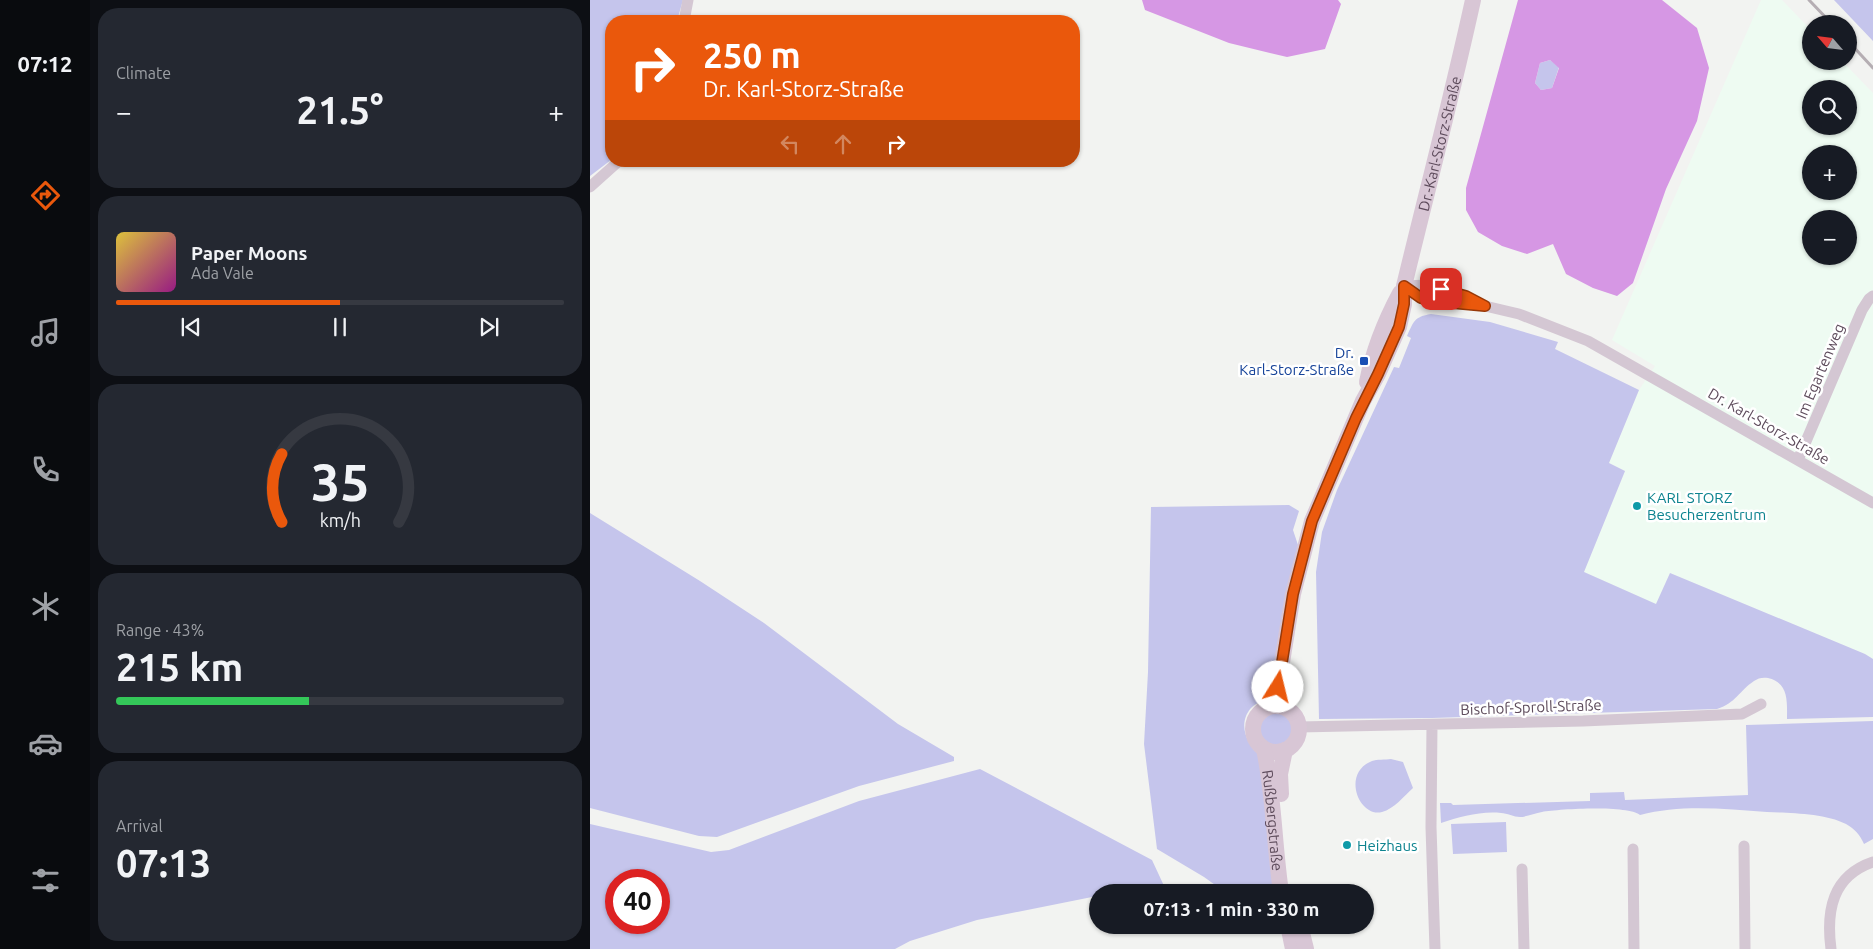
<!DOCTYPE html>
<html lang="en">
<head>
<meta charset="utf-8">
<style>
  :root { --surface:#171b24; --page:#242831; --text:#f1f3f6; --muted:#9ea1a6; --line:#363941; --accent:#ea580c }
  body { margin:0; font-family:Ubuntu,sans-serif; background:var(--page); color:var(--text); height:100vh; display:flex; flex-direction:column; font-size:19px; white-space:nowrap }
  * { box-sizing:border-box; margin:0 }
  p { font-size:16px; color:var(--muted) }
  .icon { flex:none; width:28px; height:28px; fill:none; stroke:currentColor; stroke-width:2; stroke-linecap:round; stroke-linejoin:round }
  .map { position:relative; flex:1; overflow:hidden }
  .drawer { display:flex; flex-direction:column; gap:8px; padding:8px; background:#0d0f14; width:500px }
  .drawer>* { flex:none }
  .hud { position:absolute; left:15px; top:15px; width:475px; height:152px; border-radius:20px; box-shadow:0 1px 4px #0004; background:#ea580c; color:#fff; overflow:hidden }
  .needle { width:32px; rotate:298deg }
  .controls { position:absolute; left:1212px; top:15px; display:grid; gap:10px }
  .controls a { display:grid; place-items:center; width:55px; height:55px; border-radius:50%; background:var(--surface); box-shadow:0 1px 4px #0004; font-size:25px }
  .speed { position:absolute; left:15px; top:869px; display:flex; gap:10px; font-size:25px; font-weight:700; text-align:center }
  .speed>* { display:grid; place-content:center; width:65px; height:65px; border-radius:50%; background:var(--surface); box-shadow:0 1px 4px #0004; line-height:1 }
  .speed .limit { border:8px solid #d22; background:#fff; color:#111 }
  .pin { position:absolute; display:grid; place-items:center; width:42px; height:42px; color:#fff; margin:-21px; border-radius:10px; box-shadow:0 2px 8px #0006 }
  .me { position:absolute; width:55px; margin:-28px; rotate:9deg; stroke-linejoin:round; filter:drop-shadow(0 0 4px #0008) }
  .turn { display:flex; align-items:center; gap:18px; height:105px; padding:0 15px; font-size:22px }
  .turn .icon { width:65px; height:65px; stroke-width:2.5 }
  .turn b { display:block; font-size:35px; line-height:42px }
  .lanes { display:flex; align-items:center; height:48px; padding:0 15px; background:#0003; justify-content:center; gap:25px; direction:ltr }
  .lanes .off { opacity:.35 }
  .big { font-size:38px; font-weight:600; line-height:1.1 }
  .drawer .card { flex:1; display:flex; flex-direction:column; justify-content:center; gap:8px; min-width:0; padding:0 18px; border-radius:20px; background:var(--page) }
  .drawer .dial { align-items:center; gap:0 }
  .dial svg { height:130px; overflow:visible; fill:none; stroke:var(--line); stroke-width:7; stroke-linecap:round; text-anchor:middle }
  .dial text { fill:var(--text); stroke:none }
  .song { display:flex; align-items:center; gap:15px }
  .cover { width:60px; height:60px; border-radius:8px; background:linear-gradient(135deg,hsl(50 70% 55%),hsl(310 70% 35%)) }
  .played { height:5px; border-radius:2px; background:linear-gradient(90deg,var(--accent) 50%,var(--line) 50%) }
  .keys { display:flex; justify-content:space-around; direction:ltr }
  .heat { display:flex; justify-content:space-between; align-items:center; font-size:28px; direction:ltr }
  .charge { height:8px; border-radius:4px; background:linear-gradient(90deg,#34c759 43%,var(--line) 0) }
  .trip { position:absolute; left:499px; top:884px; width:285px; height:50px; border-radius:25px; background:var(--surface); box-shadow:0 1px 4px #0004; font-weight:600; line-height:50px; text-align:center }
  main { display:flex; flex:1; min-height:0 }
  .dock { display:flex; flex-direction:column; width:90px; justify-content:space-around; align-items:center; background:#090b0e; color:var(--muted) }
  .dock .icon { width:35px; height:35px }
  .dock .active { color:var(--accent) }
  .dock b { font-size:22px; color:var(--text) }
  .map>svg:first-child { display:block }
  .commercial { fill:#eefbf2; fill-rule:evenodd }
  .green { fill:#c5c5ec; fill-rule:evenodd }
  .water { fill:#d697e4; fill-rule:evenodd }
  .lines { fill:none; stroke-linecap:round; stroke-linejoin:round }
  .street { stroke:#d4c7d3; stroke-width:11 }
  .secondary { stroke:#d8c6d5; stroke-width:16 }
  .rail { stroke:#b5aeb3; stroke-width:3 }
  .route-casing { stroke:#983908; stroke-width:12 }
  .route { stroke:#ea580c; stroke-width:9 }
  .transit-dot { fill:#1a4fb4; stroke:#fff; stroke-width:2 }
  .culture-dot { fill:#0f9aa8; stroke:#fff; stroke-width:2 }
  .labels { text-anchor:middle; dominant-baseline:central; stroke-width:5; stroke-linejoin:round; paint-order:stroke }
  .street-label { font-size:15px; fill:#5d4b5b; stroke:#fff }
  .transit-label { font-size:15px; fill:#164399; stroke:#fff; text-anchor:end }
  .culture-label { font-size:15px; fill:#0d838f; stroke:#fff; text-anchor:start }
</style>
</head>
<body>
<main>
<nav class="dock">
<b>07:12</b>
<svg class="icon active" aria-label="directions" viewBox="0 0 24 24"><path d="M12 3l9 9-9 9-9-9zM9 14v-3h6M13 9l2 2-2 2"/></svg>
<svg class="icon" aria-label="music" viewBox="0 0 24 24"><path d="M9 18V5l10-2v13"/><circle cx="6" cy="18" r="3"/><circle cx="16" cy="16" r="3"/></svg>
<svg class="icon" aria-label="phone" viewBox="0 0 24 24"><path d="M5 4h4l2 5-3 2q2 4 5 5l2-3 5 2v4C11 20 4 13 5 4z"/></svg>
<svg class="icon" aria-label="climate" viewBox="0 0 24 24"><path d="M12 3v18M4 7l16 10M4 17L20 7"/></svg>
<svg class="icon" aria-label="car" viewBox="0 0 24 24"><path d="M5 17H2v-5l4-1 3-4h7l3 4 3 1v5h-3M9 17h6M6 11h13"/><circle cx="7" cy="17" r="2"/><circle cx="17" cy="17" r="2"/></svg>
<svg class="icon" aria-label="filters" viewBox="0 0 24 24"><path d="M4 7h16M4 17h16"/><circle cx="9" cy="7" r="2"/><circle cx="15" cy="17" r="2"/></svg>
</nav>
<section class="drawer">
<div class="card"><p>Climate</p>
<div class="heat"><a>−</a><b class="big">21.5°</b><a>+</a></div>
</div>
<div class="card">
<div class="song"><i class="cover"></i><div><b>Paper Moons</b><p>Ada Vale</p></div></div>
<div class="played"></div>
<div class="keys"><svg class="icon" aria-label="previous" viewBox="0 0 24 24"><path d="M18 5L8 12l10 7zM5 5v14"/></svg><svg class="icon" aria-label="pause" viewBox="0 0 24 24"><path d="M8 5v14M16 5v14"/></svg><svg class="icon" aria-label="next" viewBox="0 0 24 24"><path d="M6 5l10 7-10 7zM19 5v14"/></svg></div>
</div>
<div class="card dial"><svg viewBox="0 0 100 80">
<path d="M14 69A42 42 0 1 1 86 69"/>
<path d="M14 69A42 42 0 0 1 14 27" stroke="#ea580c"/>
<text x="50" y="56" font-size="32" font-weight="700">35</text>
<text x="50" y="72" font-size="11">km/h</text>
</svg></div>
<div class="card"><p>Range · 43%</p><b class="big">215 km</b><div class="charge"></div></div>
<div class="card"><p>Arrival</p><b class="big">07:13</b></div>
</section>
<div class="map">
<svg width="1283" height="949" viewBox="0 0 1283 949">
  <rect width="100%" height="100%" fill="#f2f3f1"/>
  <path class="commercial" d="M 1171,0 L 1192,0 L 1221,30 L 1221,61 L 1252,61 L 1283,93 L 1283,659 L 1275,654 L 1080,573 L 1066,604 L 994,572 L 1035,471 L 1019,463 L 1049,390 L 1065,366 L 1022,340 ZM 1221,89 L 1259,89 L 1259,126 L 1221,126 ZM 1221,154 L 1259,154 L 1259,191 L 1221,191 ZM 1221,219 L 1259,219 L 1259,256 L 1221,256 Z"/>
  <path class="green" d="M 0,0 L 93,0 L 87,21 L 21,21 L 21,160 L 0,176 Z
    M 1244,0 L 1283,0 L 1283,41 Z
    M 960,60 L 969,67 L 962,88 L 951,90 L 945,83 L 950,63 Z
    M 841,314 L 900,322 L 968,342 L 965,349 L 1049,390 L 1019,463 L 1035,471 L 994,572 L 1066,604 L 1080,573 L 1275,654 L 1283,659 L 1283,717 L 1197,719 C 1197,702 1199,683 1178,678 C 1173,677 1168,678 1164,681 C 1149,691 1146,703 1127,709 L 842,718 L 729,719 L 726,572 L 732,532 L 747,490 L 804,367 L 809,368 L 821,338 L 817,336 C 824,321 824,317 841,314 Z
    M 699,505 L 709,511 L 703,530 L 708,545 L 679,692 C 674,702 668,701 661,708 C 647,724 657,745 671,757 L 687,892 L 635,892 L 614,877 L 567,849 L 554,744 L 558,672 L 561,507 Z
    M 0,513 L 110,581 L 174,623 L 308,724 L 364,757 L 364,761 L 269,786 L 127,837 L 109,836 L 0,808 Z
    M668 729a17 17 0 1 1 34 0a17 17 0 1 1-34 0Z
    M 1283,721 L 1283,839 L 1274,844 C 1270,835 1265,829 1256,824 C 1235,813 1200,813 1177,812 C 1135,809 1091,804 1050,815 C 1037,805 970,809 952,812 C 945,813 936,817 930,817 C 924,817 917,813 911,813 C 890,811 870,817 851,823 L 850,803 L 861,803 L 863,805 L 1000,801 L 1000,793 L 1034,792 L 1035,800 L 1158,795 L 1156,725 Z
    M 801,759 L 813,762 L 823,788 C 814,796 804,809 792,812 C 769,818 751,773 782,761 C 787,759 795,760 801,759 Z
    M 390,769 L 562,860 L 575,888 L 538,892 L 508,892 L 507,896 L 387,920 L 320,941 L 305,949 L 0,949 L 0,824 L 121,852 L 139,850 L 269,801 ZM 26,880 L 69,880 L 69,922 L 26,922 Z
    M 916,822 L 917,852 L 863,854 L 861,824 Z"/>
  <path class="water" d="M 552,0 L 748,0 L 751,4 L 735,49 L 697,57 L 639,43 L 555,10 Z
    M 928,0 L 1072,0 L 1107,28 L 1119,68 L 1107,121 L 1076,189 L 1043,283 L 1027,296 L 1003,288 L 976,274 L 963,244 L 937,254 L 912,246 L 888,232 L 876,210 L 876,188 ZM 960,60 L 969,68 L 962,88 L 951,90 L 945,83 L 950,63 Z"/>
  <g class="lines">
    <path class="street" d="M 94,21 L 98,0
      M 0,187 L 29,161
      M 814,286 L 831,298 L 852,302 L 895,306 L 929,314 L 998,341 L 1283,503
      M 814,286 L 838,285 L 876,297 L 889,303
      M 1208,460 L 1272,310 L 1279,299 L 1283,296
      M 842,725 L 841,827 L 845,949
      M 709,727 L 993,721 L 1152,714 L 1171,704
      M 1154,846 L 1155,949
      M 1043,849 L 1044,949
      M 932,869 L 934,949
      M 1241,949 C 1236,911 1242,876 1283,862"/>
    <g class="secondary">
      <path d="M 777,382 C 783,351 795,321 810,293"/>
      <circle cx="686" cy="729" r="23"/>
      <path id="s1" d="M 685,706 L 703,594 L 722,521 L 773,401 L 788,374 L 809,327 L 814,304 L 814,286 C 837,191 862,96 883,0"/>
      <path id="s2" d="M 674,749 C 684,796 684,845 691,892"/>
      <path d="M 691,794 L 690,774 L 695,750"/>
      <path d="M 698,925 L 703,949"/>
      <path d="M 710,925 L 716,949"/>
    </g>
    <path class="rail" d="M 1219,0 L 1242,24
      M 1259,42 L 1283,68"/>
  </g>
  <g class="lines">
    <defs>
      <path id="route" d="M 688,687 L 703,594 L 722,521 L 766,418 L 788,374 L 809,327 L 814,304 L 814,286 L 831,298 L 852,302 L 895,306 L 876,296 L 851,289"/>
    </defs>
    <use href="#route" class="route-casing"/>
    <use href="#route" class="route"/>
  </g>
  <rect class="transit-dot" x="769" y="356" width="10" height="10" rx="2.5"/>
  <g class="culture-dot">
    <circle cx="1047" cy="506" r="5"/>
    <circle cx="757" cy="845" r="5"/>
  </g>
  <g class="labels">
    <g class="street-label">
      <text stroke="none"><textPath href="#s1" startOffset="590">Dr.-Karl-Storz-Straße</textPath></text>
      <text transform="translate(1230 371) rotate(-67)">Im Egartenweg</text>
      <text transform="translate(1179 426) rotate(30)">Dr. Karl-Storz-Straße</text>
      <text transform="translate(941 707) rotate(-2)">Bischof-Sproll-Straße</text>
      <text stroke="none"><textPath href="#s2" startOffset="72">Rußbergstraße</textPath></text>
    </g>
    <g class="transit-label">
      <text x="764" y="352">Dr.<tspan x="764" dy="17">Karl-Storz-Straße</tspan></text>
    </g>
    <g class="culture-label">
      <text x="1057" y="497">KARL STORZ<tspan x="1057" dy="17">Besucherzentrum</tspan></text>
      <text x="767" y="845">Heizhaus</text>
    </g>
  </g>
</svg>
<div class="controls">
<a><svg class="needle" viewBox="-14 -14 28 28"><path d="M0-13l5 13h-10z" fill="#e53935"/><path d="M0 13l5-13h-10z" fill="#9ea1a6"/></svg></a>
<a><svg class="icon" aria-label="search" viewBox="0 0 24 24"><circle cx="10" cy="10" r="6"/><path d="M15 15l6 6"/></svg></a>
<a>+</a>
<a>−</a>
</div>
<div class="speed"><div class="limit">40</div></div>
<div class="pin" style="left:851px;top:289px;background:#d93025"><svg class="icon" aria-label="arrive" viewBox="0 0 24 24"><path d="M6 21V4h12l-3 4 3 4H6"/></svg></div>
<svg class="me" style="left:688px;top:687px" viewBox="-20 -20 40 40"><circle r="19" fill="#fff"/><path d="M0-13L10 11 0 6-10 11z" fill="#ea580c"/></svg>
<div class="trip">07:13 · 1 min · 330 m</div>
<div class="hud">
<div class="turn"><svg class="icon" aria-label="right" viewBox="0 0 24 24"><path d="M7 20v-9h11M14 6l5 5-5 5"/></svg><div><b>250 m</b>Dr. Karl-Storz-Straße</div></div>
<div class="lanes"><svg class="icon off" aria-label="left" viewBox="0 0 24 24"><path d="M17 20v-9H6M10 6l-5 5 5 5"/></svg><svg class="icon off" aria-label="ahead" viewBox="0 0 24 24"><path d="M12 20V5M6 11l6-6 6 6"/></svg><svg class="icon" aria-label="right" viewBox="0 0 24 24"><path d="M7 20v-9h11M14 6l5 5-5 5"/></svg></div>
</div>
</div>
</main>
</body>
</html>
